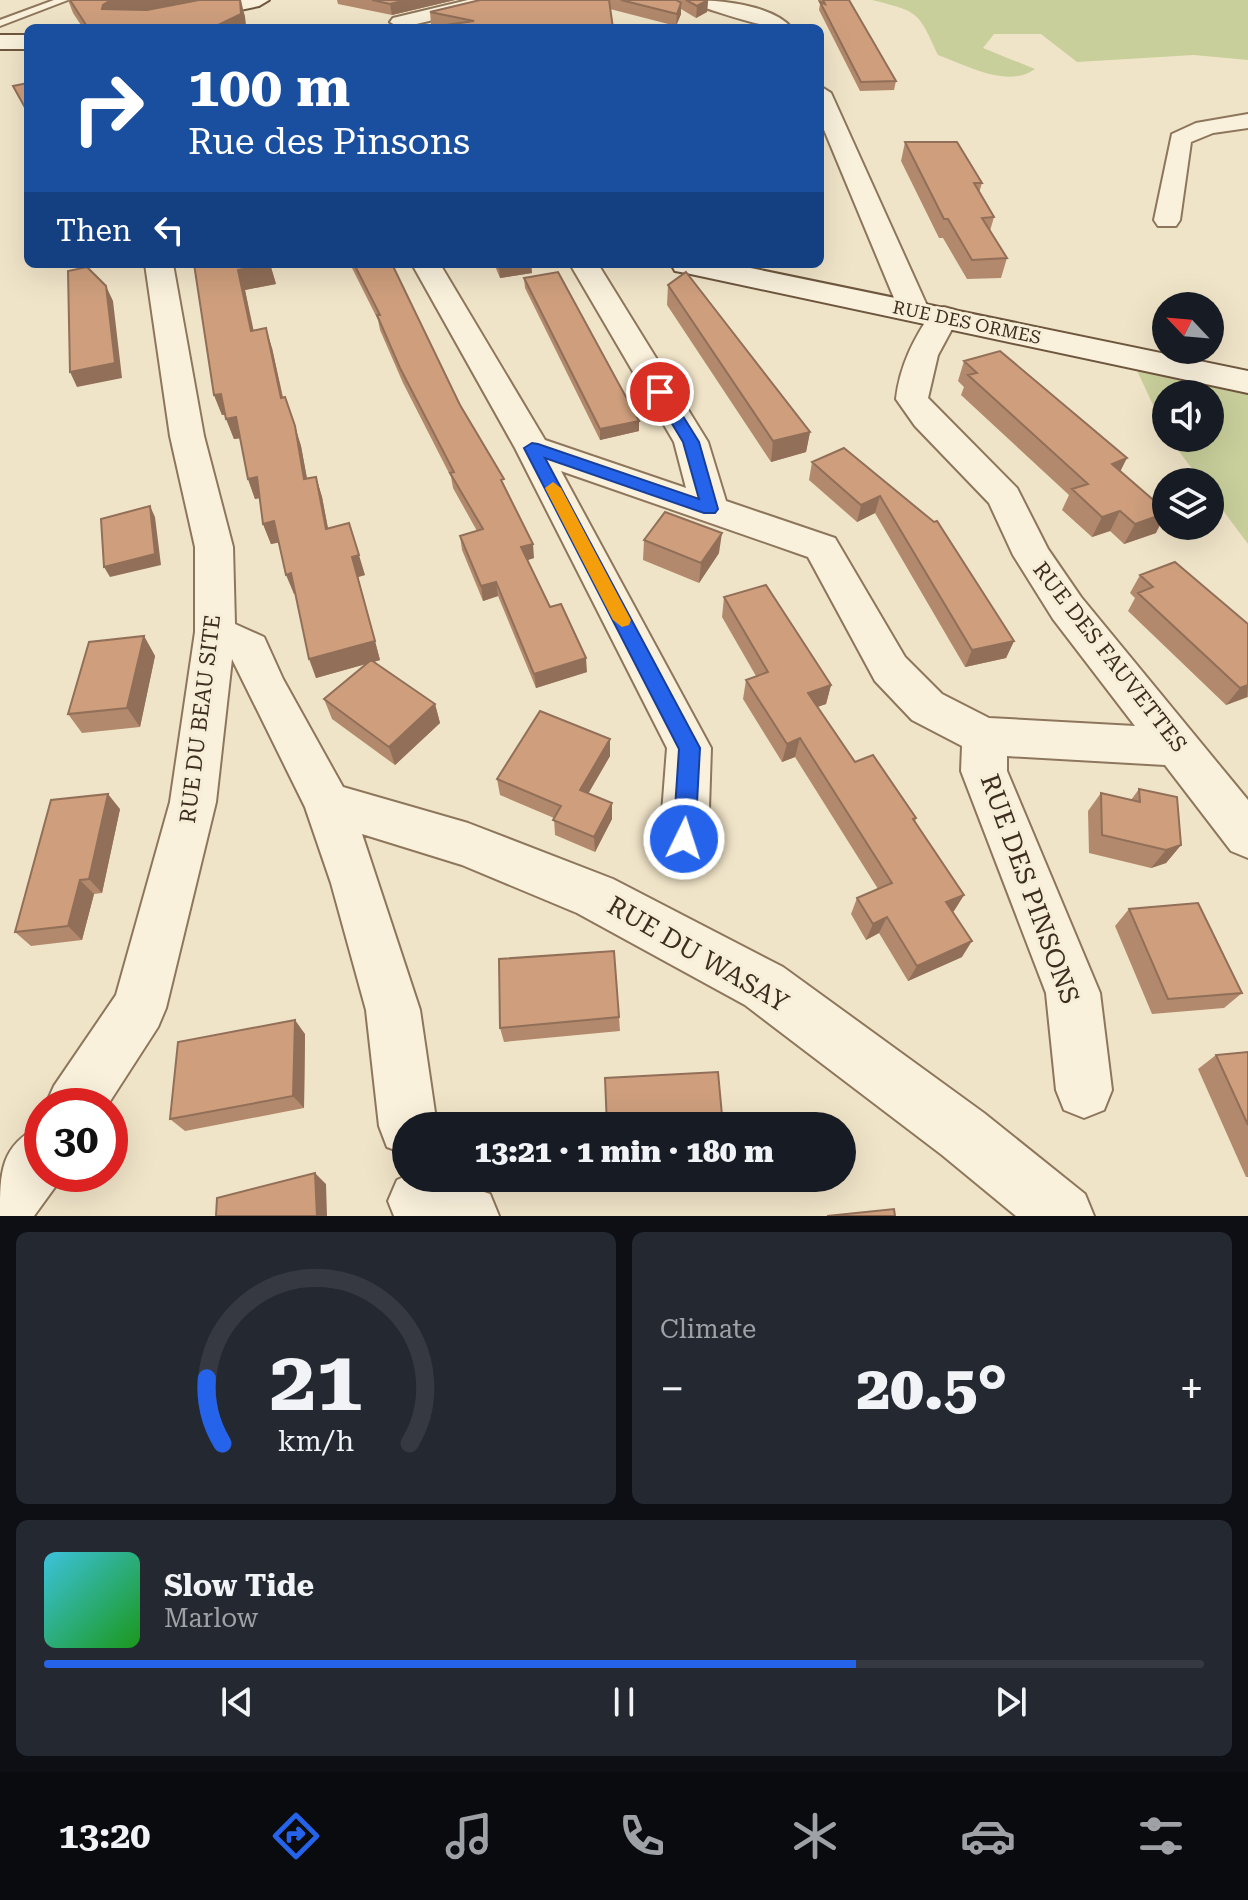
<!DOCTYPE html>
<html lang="en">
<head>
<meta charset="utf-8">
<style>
  :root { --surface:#171b24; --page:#242831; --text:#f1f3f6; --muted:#9ea1a6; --line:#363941; --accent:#2563eb }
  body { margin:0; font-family:"Roboto Serif",serif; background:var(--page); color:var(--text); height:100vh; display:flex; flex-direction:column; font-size:30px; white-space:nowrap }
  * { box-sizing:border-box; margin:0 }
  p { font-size:26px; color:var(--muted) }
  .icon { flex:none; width:44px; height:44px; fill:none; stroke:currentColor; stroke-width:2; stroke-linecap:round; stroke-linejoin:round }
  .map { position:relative; height:1216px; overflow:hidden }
  .panel { display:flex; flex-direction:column; gap:16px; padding:16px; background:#0d0f14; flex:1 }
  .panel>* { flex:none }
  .guide { position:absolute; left:24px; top:24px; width:800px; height:244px; border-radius:12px; box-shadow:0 8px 32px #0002; background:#1a4fa0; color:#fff; overflow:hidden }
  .needle { width:52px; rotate:296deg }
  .fabs { position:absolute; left:1152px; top:292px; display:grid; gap:16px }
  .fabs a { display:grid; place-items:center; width:72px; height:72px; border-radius:50%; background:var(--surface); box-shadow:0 8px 32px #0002; font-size:40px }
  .speed { position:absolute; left:24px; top:1088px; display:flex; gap:16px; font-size:40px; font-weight:700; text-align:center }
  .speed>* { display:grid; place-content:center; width:104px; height:104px; border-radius:50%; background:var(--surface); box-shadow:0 8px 32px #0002; line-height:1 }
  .speed .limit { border:12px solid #d22; background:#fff; color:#111 }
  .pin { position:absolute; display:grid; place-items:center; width:68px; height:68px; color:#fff; margin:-34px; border:4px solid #fff; border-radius:50%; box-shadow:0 2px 8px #0007 }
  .me { position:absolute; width:88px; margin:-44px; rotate:4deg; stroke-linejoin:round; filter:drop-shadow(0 0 6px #0008) }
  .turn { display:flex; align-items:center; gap:28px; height:168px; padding:0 32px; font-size:36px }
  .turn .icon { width:104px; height:104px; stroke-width:2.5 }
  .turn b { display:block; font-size:56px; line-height:68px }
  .then { display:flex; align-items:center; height:76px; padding:0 32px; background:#0003; gap:16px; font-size:30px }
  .big { font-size:60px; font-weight:800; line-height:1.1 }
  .panel .widget { flex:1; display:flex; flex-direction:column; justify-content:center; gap:12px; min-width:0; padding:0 28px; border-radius:12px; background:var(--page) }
  .panel .dial { align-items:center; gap:0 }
  .dial svg { height:208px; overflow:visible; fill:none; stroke:var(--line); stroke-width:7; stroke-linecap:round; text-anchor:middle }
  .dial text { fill:var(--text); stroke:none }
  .song { display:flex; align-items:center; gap:24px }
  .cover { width:96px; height:96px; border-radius:12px; background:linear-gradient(135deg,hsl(190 70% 55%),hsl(120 70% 35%)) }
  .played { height:8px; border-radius:4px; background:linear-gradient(90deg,var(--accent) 70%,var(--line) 70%) }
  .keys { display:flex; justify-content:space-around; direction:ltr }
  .heat { display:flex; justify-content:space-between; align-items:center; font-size:44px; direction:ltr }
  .panel .tiles { flex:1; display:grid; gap:16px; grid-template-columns:1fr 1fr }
  .widget:last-child { grid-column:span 2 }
  .trip { position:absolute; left:392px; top:1112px; width:464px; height:80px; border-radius:40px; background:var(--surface); box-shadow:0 8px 32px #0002; font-weight:800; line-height:80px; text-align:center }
  .tab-bar { display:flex; height:128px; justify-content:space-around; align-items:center; background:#090b0e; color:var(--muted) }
  .tab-bar .icon { width:56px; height:56px }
  .tab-bar .selected { color:var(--accent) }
  .tab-bar b { font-size:36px; color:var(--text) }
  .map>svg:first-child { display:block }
  .green { fill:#c9cf9b }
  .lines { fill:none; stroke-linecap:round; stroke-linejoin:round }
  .lane-casing { stroke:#8d765c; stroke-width:4 }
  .street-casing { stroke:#8d765c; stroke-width:4 }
  .secondary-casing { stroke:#6f573f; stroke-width:4 }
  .lane { fill:#faf1dc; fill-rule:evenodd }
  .street { fill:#faf1dc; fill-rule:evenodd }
  .secondary { fill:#faf1dc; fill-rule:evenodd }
  .wall { fill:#b2896c }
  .shaded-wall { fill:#916f58 }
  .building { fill:#cf9f7d; stroke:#916f58; stroke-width:2 }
  .route { fill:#2563eb; stroke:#184099; stroke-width:2 }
  .slow { fill:#f59e0b }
  .labels { text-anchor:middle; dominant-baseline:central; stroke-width:6; stroke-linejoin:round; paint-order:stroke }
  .far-street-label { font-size:18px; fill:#3d2e20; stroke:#f7eed8 }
  .street-label { font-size:22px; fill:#3d2e20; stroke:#f7eed8 }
  .near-street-label { font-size:26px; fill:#3d2e20; stroke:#f7eed8 }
</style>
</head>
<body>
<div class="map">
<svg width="1248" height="1216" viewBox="0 0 1248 1216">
  <rect width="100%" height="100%" fill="#f0e4c8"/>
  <path class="green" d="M 872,0 L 1248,0 L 1248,60 L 1194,55 L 1077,62 L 1041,34 L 994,34 L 983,48 L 1035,69 C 1008,89 966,65 938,55 C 918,11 919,12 872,0 Z
    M 1134,364 L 1248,389 L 1248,544 L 1210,493 L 1210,482 L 1202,482 L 1169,438 L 1210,438 L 1210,394 L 1166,394 L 1166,433 Z"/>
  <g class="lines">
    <defs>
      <path id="lane" d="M 54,0 L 68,0 L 0,26 L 0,20 Z"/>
      <path id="street" d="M 468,0 L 501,0 L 499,4 L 400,28 L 390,22 L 393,18 Z
        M 689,0 C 718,0 771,4 792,28 C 758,28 725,13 691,4 Z
        M 820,86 L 831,93 L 929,310 L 924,316 L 914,319 L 904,316 L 899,310 L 820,120 Z
        M 1248,114 L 1248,128 L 1213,133 L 1191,142 L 1180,220 L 1176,226 L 1158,226 L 1154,220 L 1172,134 L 1196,123 Z
        M 145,264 L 173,264 L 204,436 L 233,547 L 235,624 L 264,637 L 283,679 L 343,787 L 468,823 L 613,879 L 783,967 L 984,1113 L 1085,1194 L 1094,1216 L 1016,1216 L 942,1155 L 745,1005 L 577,913 L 462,865 L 362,834 L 420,1010 L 437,1126 L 406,1126 L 406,1154 L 387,1147 L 379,1126 L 366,1010 L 331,883 L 305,807 L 232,659 L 216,802 L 166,1008 L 158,1027 L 107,1106 L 45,1106 L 54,1086 L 116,995 L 170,802 L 195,632 L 195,547 L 170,436 Z
        M 412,264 L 440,264 L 545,440 L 686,488 L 674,442 L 570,264 L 598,264 L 708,442 L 726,501 L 835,538 L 905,657 L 942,694 L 989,718 L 1135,726 L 1053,619 L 1013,555 L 989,503 L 915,426 L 896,399 C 900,365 914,338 933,310 L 944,307 L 955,310 L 959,316 L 938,355 L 928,398 L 1017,488 L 1048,549 L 1081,597 L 1248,800 L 1248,858 L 1231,851 L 1165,765 L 1007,756 L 1007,771 L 1100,993 L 1112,1090 L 1104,1110 L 1084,1118 L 1064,1110 L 1056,1090 L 1046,993 L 961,771 L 962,746 L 912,720 L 875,681 L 808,557 L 561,471 L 711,748 L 708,839 L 701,854 L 684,861 L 667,854 L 660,839 L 667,748 L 515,448 Z
        M 42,1125 L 42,1174 L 63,1176 L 34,1216 L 0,1216 C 0,1172 0,1145 42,1125 Z
        M 406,1176 L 443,1178 L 490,1194 L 499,1216 L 394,1216 L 388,1201 L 397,1180 Z"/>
      <path id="secondary" d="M 228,0 L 269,0 L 259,6 L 154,28 L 112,28 L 123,21 Z
        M 0,35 L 28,35 L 28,49 L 0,49 Z
        M 671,264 L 731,264 L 1248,371 L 1248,393 L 686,273 L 675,271 Z"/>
    </defs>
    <use href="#lane" class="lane-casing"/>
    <use href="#street" class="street-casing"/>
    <use href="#secondary" class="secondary-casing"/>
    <use href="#lane" class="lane"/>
    <use href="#street" class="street"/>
    <use href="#secondary" class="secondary"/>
  </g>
  <path class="wall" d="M 68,0 L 241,0 L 245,17 L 246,28 L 83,28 L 73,13 Z
    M 337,0 L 455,0 L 392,15 L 338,4 Z
    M 479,0 L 708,0 L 707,12 L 696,18 L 681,9 L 681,14 L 676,26 L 610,9 L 441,26 L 431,24 L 430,12 Z
    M 818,0 L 849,0 L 896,81 L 894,90 L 860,91 L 819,10 L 820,4 Z
    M 905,142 L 982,183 L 979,193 L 994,217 L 990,231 L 1007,258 L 1001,278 L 967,279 L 943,238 L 939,238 L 901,161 Z
    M 194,264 L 270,264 L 276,284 L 245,290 L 253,331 L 272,348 L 283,397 L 301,446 L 307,479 L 316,477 L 322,497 L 328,529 L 365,575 L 358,577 L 380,660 L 374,662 L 435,704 L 440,723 L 395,765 L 332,719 L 324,699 L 366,664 L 316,678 L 295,594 L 294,594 L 279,542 L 271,544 L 263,524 L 260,498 L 255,499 L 248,479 L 240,438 L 234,439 L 225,415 L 222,415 L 214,395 Z
    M 350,264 L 392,264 L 460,405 L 505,487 L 534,558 L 527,560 L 550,607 L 587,672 L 536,688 L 498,596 L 483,601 L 462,550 L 460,536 L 477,531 L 453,488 L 451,477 L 403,383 L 380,330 L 378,320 Z
    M 494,264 L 531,264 L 532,273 L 500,278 Z
    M 524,278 L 639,431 L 600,440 L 525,288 Z
    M 668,285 L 810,432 L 806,452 L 771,462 L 667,305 Z
    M 964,361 L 1121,471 L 1156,533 L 1124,544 L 1110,531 L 1092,537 L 1062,510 L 1069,495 L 961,395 L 964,387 L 958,381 Z
    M 844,448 L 1014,641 L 1006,658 L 965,667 L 875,513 L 857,522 L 809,480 L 812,462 Z
    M 644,540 L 719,553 L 699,583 L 643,560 Z
    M 1140,575 L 1248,624 L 1248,697 L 1226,705 L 1128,611 L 1135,598 L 1130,593 Z
    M 724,597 L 831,685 L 826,704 L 817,707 L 855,762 L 916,818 L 915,822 L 964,895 L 953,912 L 962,957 L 908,981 L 879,933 L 866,940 L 851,914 L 857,898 L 878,889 L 795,757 L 782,762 L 743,699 L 746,680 L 756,676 L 722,617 Z
    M 144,636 L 155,656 L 140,727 L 82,733 L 68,714 Z
    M 610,756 L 588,794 L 612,819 L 595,852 L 555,835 L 554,818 L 500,795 L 497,779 Z
    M 1139,789 L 1181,845 L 1166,863 L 1151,868 L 1089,853 L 1088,811 L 1101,793 L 1131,800 Z
    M 120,809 L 102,893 L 94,894 L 82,940 L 31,946 L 15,932 Z
    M 1129,909 L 1242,993 L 1224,1008 L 1152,1014 L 1115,926 Z
    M 619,1017 L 620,1031 L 504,1042 L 500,1028 Z
    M 305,1034 L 304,1108 L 185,1131 L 170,1119 Z
    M 1248,1052 L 1248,1177 L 1246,1177 L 1198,1069 L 1216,1055 Z"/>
  <path class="shaded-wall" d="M 111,0 L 213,0 L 122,18 L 102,9 L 103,5 Z
    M 240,0 L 245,17 L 246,28 L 212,28 Z
    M 406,0 L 455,0 L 392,15 L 390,4 Z
    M 708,0 L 707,12 L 696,18 L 697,6 Z
    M 681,3 L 681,14 L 676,26 L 677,14 Z
    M 270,264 L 276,284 L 245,290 L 258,351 L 251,331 L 238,270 Z
    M 525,264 L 531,264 L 532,273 L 500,278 L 499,268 Z
    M 106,286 L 113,301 L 122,378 L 77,387 L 70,372 Z
    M 266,328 L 272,348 L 287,418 L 281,398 Z
    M 221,394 L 228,414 L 222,415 L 214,395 Z
    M 236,417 L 243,438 L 234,439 L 226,419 Z
    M 639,421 L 639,431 L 600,440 L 600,429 Z
    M 295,426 L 301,446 L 311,500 L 304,479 Z
    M 810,432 L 806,452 L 771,462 L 773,441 Z
    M 1127,458 L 1117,478 L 1112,464 Z
    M 257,477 L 264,497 L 255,499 L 248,479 Z
    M 316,477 L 322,497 L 332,549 L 326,529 Z
    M 880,496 L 875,513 L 857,522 L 861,505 Z
    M 150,506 L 155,517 L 161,565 L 110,577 L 104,567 Z
    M 1120,511 L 1110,531 L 1092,537 L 1102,517 Z
    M 1166,513 L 1156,533 L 1124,544 L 1135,524 Z
    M 274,521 L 282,542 L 271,544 L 263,524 Z
    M 722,533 L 719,553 L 699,583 L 701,563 Z
    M 533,544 L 534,558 L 522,562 L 521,547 Z
    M 359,555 L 365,575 L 358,577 L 380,660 L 316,678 L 309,659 L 352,557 Z
    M 291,573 L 298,593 L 294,594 L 286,575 Z
    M 496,582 L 498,596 L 483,601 L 481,586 Z
    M 144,636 L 155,656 L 140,727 L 127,708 Z
    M 1014,641 L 1006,658 L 965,667 L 972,650 Z
    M 586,658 L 587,672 L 536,688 L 534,674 Z
    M 831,685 L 826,704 L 803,712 L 808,693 Z
    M 1248,685 L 1247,697 L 1226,705 L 1240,688 Z
    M 435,704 L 440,723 L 395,765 L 389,747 Z
    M 800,738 L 795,757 L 782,762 L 787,744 Z
    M 610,739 L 610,756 L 581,806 L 580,790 Z
    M 108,794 L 120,809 L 102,893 L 89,879 Z
    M 612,803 L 612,819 L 595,852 L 594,837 Z
    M 1181,845 L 1166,863 L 1151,868 L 1166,850 Z
    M 80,880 L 94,894 L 82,940 L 68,926 Z
    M 964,895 L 954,911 L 937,919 L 946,902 Z
    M 887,917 L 879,933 L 866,940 L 873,924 Z
    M 972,941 L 962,957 L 908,981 L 917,966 Z
    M 295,1020 L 305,1034 L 304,1108 L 293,1096 Z
    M 315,1173 L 326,1184 L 327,1216 L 317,1216 Z"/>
  <path class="building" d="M 70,0 L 111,0 L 103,5 L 102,9 L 147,10 L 199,0 L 240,0 L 241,14 L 212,28 L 88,28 Z
    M 372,0 L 406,0 L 390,4 Z
    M 480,0 L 609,0 L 613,28 L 425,28 L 474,21 L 430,12 Z
    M 621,0 L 676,0 L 681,3 L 677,14 Z
    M 686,0 L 708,0 L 697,6 Z
    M 823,0 L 849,0 L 896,81 L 861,82 L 820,2 L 825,4 Z
    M 28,83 L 28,113 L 13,86 Z
    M 905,142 L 957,142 L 982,183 L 974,183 L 994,217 L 982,218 L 1007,258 L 972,260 L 948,219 L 944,219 Z
    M 194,264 L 270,264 L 238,270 L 251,331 L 266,328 L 281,398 L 285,397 L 295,426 L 304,479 L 316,477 L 326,529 L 349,523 L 359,555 L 352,557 L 375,641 L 309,659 L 291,573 L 286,575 L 274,521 L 263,524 L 257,477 L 248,479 L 236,417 L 226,419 L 221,394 L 214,395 Z
    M 354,264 L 392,264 L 460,405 L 504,479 L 501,480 L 533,544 L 521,547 L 550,607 L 561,604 L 586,658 L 534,674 L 496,582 L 481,586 L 460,536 L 483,529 L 450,473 L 454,472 L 400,368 L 377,315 L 380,315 Z
    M 497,264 L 525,264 L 499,268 Z
    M 87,267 L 106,286 L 115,363 L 70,372 L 68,271 Z
    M 558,272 L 639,421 L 600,429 L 524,278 Z
    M 686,272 L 810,432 L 773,441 L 668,285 Z
    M 1000,351 L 1127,458 L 1112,464 L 1166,511 L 1166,513 L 1135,524 L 1120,511 L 1102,517 L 1072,489 L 1088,484 L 968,375 L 977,373 L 964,361 Z
    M 844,448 L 934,522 L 937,521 L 1014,641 L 972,650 L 880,496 L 861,505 L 812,462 Z
    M 150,506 L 155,554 L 104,567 L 101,519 Z
    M 665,512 L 722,533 L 701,563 L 644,540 Z
    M 1175,562 L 1248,624 L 1248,685 L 1240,688 L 1138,593 L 1153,587 L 1140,575 Z
    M 766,585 L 831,685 L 808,693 L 855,762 L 873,755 L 916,818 L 913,819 L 964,895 L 946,902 L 972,941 L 917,966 L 887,917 L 873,924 L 857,898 L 892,883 L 800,738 L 787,744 L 746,680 L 768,672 L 724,597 Z
    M 144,636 L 127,708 L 68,714 L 89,642 Z
    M 371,660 L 435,704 L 389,747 L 324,699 Z
    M 540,711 L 610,739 L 580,790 L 612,803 L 594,837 L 553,820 L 561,806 L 497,779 Z
    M 1139,789 L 1177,797 L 1181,845 L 1166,850 L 1102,835 L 1101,793 L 1140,802 Z
    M 108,794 L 89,879 L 80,880 L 68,926 L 15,932 L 51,800 Z
    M 1198,903 L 1242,993 L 1168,999 L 1129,909 Z
    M 614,951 L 619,1017 L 500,1028 L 499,959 Z
    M 295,1020 L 293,1096 L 170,1119 L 178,1042 Z
    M 1248,1052 L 1248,1125 L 1216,1055 Z
    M 718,1072 L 723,1126 L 607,1126 L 605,1078 Z
    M 315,1173 L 317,1216 L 216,1216 L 217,1198 Z
    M 894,1209 L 895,1216 L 827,1216 Z"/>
  <path class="route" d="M 660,387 L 666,389 L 699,442 L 718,509 L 715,513 L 704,513 L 545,458 L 700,748 L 695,839 L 691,846 L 684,849 L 676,846 L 673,839 L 679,749 L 524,448 L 532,443 L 538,444 L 699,499 L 683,442 L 653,392 Z"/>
  <path class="slow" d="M 553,482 L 561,488 L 631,620 L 629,625 L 622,627 L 613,620 L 545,488 Z"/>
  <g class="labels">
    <g class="far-street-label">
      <text transform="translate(967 322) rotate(12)">RUE DES ORMES</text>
    </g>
    <g class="street-label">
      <text transform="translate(1110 657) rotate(52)">RUE DES FAUVETTES</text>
      <text transform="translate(200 719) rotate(-83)">RUE DU BEAU SITE</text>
    </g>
    <g class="near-street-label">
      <text transform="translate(1030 889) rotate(70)">RUE DES PINSONS</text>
      <text transform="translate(698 954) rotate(30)">RUE DU WASAY</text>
    </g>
  </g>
</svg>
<div class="fabs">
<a><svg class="needle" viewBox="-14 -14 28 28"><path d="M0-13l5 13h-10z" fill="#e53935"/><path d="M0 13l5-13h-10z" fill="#9ea1a6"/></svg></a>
<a><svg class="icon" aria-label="sound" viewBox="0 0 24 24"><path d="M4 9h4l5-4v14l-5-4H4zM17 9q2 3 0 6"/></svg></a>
<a><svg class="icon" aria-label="layers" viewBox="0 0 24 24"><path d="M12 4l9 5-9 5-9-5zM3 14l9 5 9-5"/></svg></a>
</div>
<div class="speed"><div class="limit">30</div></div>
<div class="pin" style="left:660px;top:392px;background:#d93025"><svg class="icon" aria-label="arrive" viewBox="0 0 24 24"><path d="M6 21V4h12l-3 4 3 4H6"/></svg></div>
<svg class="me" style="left:684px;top:839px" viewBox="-20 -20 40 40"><circle r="17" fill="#2563eb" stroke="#fff" stroke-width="3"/><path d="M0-11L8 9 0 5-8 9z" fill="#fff"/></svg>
<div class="trip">13:21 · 1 min · 180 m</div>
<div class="guide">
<div class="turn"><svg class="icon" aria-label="right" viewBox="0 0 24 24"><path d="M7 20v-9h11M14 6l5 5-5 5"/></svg><div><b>100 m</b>Rue des Pinsons</div></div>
<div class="then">Then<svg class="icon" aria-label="left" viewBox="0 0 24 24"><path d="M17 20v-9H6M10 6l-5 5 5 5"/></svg></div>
</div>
</div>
<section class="panel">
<div class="tiles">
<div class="widget dial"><svg viewBox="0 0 100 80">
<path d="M14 69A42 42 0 1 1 86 69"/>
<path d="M14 69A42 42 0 0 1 8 44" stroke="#2563eb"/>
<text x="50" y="56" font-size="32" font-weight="700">21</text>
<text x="50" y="72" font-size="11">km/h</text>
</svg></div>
<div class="widget"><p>Climate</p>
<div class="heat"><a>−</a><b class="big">20.5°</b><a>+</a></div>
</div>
<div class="widget">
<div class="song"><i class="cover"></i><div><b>Slow Tide</b><p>Marlow</p></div></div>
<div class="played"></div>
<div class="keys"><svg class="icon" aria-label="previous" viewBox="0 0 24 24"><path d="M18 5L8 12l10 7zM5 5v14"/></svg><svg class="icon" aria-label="pause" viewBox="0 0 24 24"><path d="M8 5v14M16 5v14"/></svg><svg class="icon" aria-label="next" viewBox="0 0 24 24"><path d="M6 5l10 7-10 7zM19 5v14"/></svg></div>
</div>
</div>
</section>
<nav class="tab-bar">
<b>13:20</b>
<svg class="icon selected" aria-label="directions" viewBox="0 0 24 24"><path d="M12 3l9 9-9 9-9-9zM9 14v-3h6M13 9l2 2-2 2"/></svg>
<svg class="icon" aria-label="music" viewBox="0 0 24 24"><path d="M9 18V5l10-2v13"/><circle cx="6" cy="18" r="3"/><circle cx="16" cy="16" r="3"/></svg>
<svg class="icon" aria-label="phone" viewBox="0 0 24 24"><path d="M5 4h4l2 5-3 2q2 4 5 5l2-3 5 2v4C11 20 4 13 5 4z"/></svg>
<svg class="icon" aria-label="climate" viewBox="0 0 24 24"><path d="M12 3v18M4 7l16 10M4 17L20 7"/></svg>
<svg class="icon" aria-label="car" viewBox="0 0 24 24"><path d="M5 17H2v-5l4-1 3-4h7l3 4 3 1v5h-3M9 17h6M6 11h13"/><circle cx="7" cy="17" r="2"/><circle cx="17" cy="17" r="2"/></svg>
<svg class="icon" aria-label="filters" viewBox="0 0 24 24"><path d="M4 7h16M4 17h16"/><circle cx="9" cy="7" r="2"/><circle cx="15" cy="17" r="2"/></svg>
</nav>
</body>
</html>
